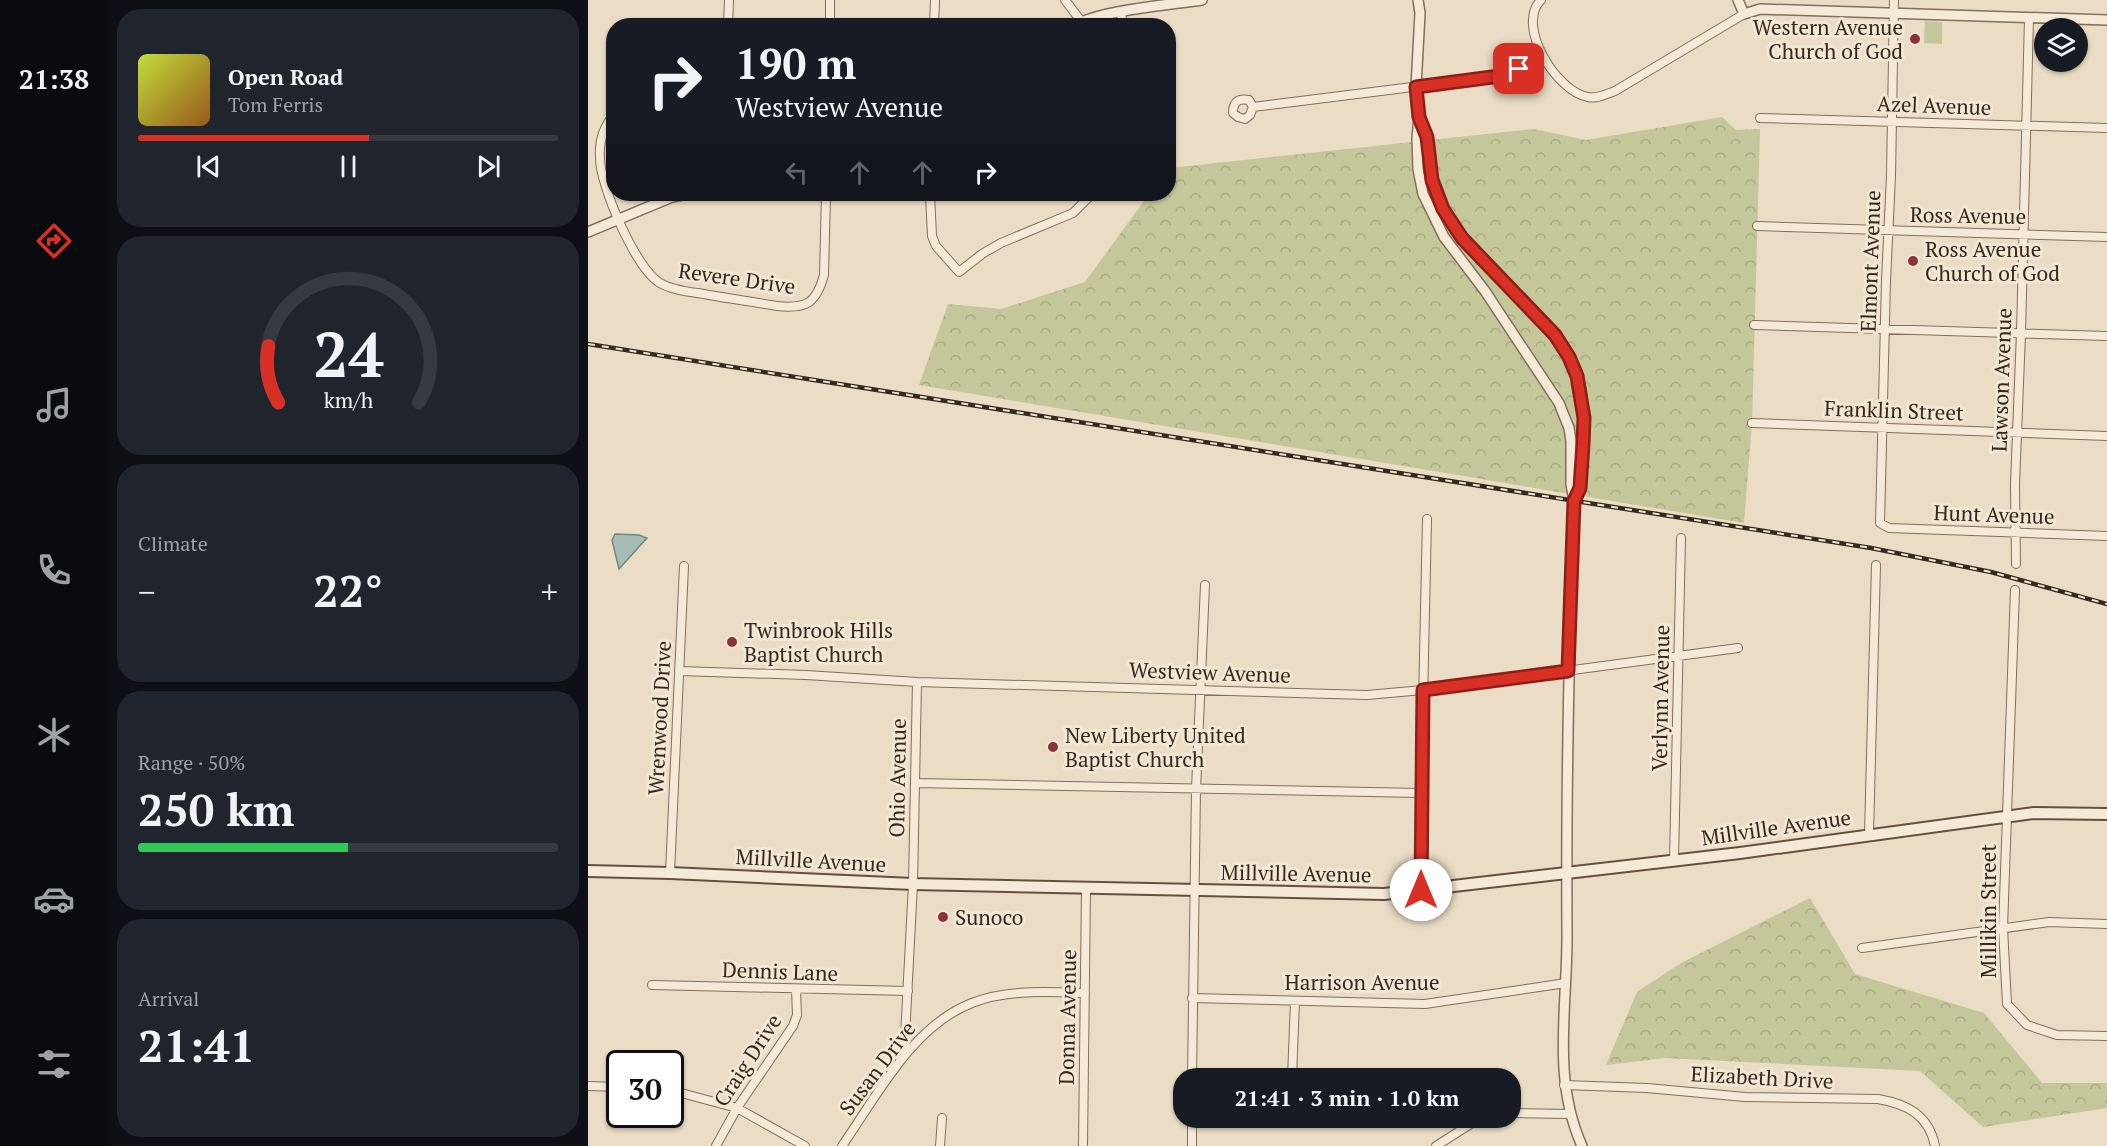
<!DOCTYPE html>
<html lang="en">
<head>
<meta charset="utf-8">
<style>
  :root { --surface:#171b24; --page:#20242c; --text:#f1f3f6; --muted:#9ea1a6; --line:#363941; --accent:#d93025 }
  body { margin:0; font-family:"PT Serif",serif; background:var(--page); color:var(--text); height:100vh; display:flex; flex-direction:column; font-size:22px; white-space:nowrap }
  * { box-sizing:border-box; margin:0 }
  p { font-size:20px; color:var(--muted) }
  .icon { flex:none; width:33px; height:33px; fill:none; stroke:currentColor; stroke-width:2; stroke-linecap:round; stroke-linejoin:round }
  .map { position:relative; flex:1; overflow:hidden }
  .sheet { display:flex; flex-direction:column; gap:9px; padding:9px; background:#0d0f14; width:480px }
  .sheet>* { flex:none }
  .top-card { position:absolute; left:18px; top:18px; width:570px; height:183px; border-radius:24px; box-shadow:0 2px 4px #0004; background:#171b24; color:var(--text); overflow:hidden }
  .buttons { position:absolute; left:1446px; top:18px; display:grid; gap:12px }
  .buttons a { display:grid; place-items:center; width:54px; height:54px; border-radius:50%; background:var(--surface); box-shadow:0 2px 4px #0004; font-size:30px }
  .speed { position:absolute; left:18px; top:1050px; display:flex; gap:12px; font-size:30px; font-weight:700; text-align:center }
  .speed>* { display:grid; place-content:center; width:78px; height:78px; border-radius:50%; background:var(--surface); box-shadow:0 2px 4px #0004; line-height:1 }
  .speed .limit { border:3px solid #111; border-radius:9px; background:#fff; color:#111 }
  .pin { position:absolute; display:grid; place-items:center; width:51px; height:51px; color:#fff; margin:-26px; border-radius:12px; box-shadow:0 3px 9px #0006 }
  .me { position:absolute; width:66px; margin:-33px; rotate:0deg; stroke-linejoin:round; filter:drop-shadow(0 0 4px #0008) }
  .turn { display:flex; align-items:center; gap:21px; height:126px; padding:0 30px; font-size:27px }
  .turn .icon { width:78px; height:78px; stroke-width:2.5 }
  .turn b { display:block; font-size:42px; line-height:51px }
  .lanes { display:flex; align-items:center; height:57px; padding:0 30px; background:#0003; justify-content:center; gap:30px; direction:ltr }
  .lanes .off { opacity:.35 }
  .big { font-size:45px; font-weight:600; line-height:1.1 }
  .sheet .card { flex:1; display:flex; flex-direction:column; justify-content:center; gap:9px; min-width:0; padding:0 21px; border-radius:24px; background:var(--page) }
  .sheet .dial { align-items:center; gap:0 }
  .dial svg { height:156px; overflow:visible; fill:none; stroke:var(--line); stroke-width:7; stroke-linecap:round; text-anchor:middle }
  .dial text { fill:var(--text); stroke:none }
  .song { display:flex; align-items:center; gap:18px }
  .cover { width:72px; height:72px; border-radius:9px; background:linear-gradient(135deg,hsl(70 70% 55%),hsl(30 70% 35%)) }
  .played { height:6px; border-radius:3px; background:linear-gradient(90deg,var(--accent) 55%,var(--line) 55%) }
  .keys { display:flex; justify-content:space-around; direction:ltr }
  .heat { display:flex; justify-content:space-between; align-items:center; font-size:33px; direction:ltr }
  .charge { height:9px; border-radius:4px; background:linear-gradient(90deg,#34c759 50%,var(--line) 0) }
  .trip { position:absolute; left:585px; top:1068px; width:348px; height:60px; border-radius:24px; background:var(--surface); box-shadow:0 2px 4px #0004; font-weight:600; line-height:60px; text-align:center }
  main { display:flex; flex:1; min-height:0 }
  .menu { display:flex; flex-direction:column; width:108px; justify-content:space-around; align-items:center; background:#090b0e; color:var(--muted) }
  .menu .icon { width:42px; height:42px }
  .menu .selected { color:var(--accent) }
  .menu b { font-size:27px; color:var(--text) }
  .map>svg:first-child { display:block }
  .green { fill:#c4c79a }
  .forest { fill:url(#forest-crowns) }
  .water { fill:#a6bdb5; stroke:#6e8b82; stroke-width:1.5 }
  .lines { fill:none; stroke-linecap:round; stroke-linejoin:round }
  .minor-casing { stroke:#836f5c; stroke-width:10 }
  .tertiary-casing { stroke:#836f5c; stroke-width:12 }
  .secondary-casing { stroke:#655040; stroke-width:14 }
  .minor { stroke:#f5ead7; stroke-width:8 }
  .tertiary { stroke:#f5ead7; stroke-width:9 }
  .secondary { stroke:#f5ead7; stroke-width:10 }
  .rail-casing { stroke:#34281f; stroke-width:4.5 }
  .rail { stroke:#f2e7d3; stroke-width:2; stroke-dasharray:7; stroke-linecap:butt }
  .route-casing { stroke:#8d1f18; stroke-width:15 }
  .route { stroke:#d93025; stroke-width:10 }
  .poi-dot { fill:#8c3238; stroke:#f2e7d3; stroke-width:2 }
  .labels { text-anchor:middle; dominant-baseline:central; stroke-width:6; stroke-linejoin:round; paint-order:stroke }
  .poi-label { font-size:21px; fill:#34281f; stroke:#f2e7d3; text-anchor:start }
  .street-label { font-size:21px; fill:#34281f; stroke:#f2e7d3 }
</style>
</head>
<body>
<main>
<nav class="menu">
<b>21:38</b>
<svg class="icon selected" aria-label="directions" viewBox="0 0 24 24"><path d="M12 3l9 9-9 9-9-9zM9 14v-3h6M13 9l2 2-2 2"/></svg>
<svg class="icon" aria-label="music" viewBox="0 0 24 24"><path d="M9 18V5l10-2v13"/><circle cx="6" cy="18" r="3"/><circle cx="16" cy="16" r="3"/></svg>
<svg class="icon" aria-label="phone" viewBox="0 0 24 24"><path d="M5 4h4l2 5-3 2q2 4 5 5l2-3 5 2v4C11 20 4 13 5 4z"/></svg>
<svg class="icon" aria-label="climate" viewBox="0 0 24 24"><path d="M12 3v18M4 7l16 10M4 17L20 7"/></svg>
<svg class="icon" aria-label="car" viewBox="0 0 24 24"><path d="M5 17H2v-5l4-1 3-4h7l3 4 3 1v5h-3M9 17h6M6 11h13"/><circle cx="7" cy="17" r="2"/><circle cx="17" cy="17" r="2"/></svg>
<svg class="icon" aria-label="filters" viewBox="0 0 24 24"><path d="M4 7h16M4 17h16"/><circle cx="9" cy="7" r="2"/><circle cx="15" cy="17" r="2"/></svg>
</nav>
<section class="sheet">
<div class="card">
<div class="song"><i class="cover"></i><div><b>Open Road</b><p>Tom Ferris</p></div></div>
<div class="played"></div>
<div class="keys"><svg class="icon" aria-label="previous" viewBox="0 0 24 24"><path d="M18 5L8 12l10 7zM5 5v14"/></svg><svg class="icon" aria-label="pause" viewBox="0 0 24 24"><path d="M8 5v14M16 5v14"/></svg><svg class="icon" aria-label="next" viewBox="0 0 24 24"><path d="M6 5l10 7-10 7zM19 5v14"/></svg></div>
</div>
<div class="card dial"><svg viewBox="0 0 100 80">
<path d="M14 69A42 42 0 1 1 86 69"/>
<path d="M14 69A42 42 0 0 1 9 40" stroke="#d93025"/>
<text x="50" y="56" font-size="32" font-weight="700">24</text>
<text x="50" y="72" font-size="11">km/h</text>
</svg></div>
<div class="card"><p>Climate</p>
<div class="heat"><a>−</a><b class="big">22°</b><a>+</a></div>
</div>
<div class="card"><p>Range · 50%</p><b class="big">250 km</b><div class="charge"></div></div>
<div class="card"><p>Arrival</p><b class="big">21:41</b></div>
</section>
<div class="map">
<svg width="1519" height="1146" viewBox="0 0 1519 1146">
  <defs>
    <pattern id="forest-crowns" width="20" height="18" patternUnits="userSpaceOnUse" patternTransform="scale(1.5)"><rect width="20" height="18" fill="#c4c79a"/><path d="M2 6a3 3 0 1 1 6 0M12 15a3 3 0 1 1 6 0" fill="none" stroke="#a9ab84"/></pattern>
  </defs>
  <rect width="100%" height="100%" fill="#eadcc5"/>
  <path class="green" d="M 1337,21 L 1354,22 L 1354,44 L 1336,43 Z"/>
  <path class="forest" d="M 1134,117 L 1148,130 L 1172,129 L 1164,423 L 1156,523 L 331,385 L 360,304 L 413,309 L 497,282 L 561,194 L 580,194 L 581,168 L 946,129 L 998,140 Z
    M 1222,898 L 1267,974 L 1396,1013 L 1454,1083 L 1519,1083 L 1519,1108 L 1395,1127 L 1332,1071 L 1077,1058 L 1018,1065 L 1049,992 L 1093,963 Z"/>
  <path class="water" d="M 27,534 L 51,535 L 59,538 L 31,569 L 24,540 Z"/>
  <g class="lines">
    <defs>
      <path id="minor" d="M 477,0 L 493,21
        M 953,0 C 927,26 969,92 1000,97 C 1010,99 1018,94 1027,91 L 1156,14
        M 1306,0 L 1303,176 L 1298,281 L 1292,523 L 1301,528 L 1519,536
        M 140,26 L 141,0
        M 242,26 L 242,0
        M 346,26 L 347,0
        M 533,26 L 534,12
        M 665,107 L 662,115 L 657,119 L 650,117 L 645,113 C 645,102 650,98 661,100 L 665,107 L 912,76 L 957,59
        M 26,115 C 15,127 11,142 12,158 C 12,186 48,269 72,283 C 86,291 105,292 121,295 C 144,299 166,302 189,306 C 218,309 228,304 236,275 L 238,194
        M 1172,118 L 1519,128
        M 342,194 L 344,236 L 348,246 L 371,272 L 394,254 L 413,243 L 485,213 L 504,194
        M 1169,226 L 1519,237
        M 1166,325 L 1519,336
        M 1164,423 L 1519,436
        M 1428,564 L 1427,484 L 1433,333 L 1441,18
        M 1427,590 L 1415,928 L 1419,1004 L 1439,1025 L 1469,1035 L 1519,1036
        M 91,671 L 218,675 L 329,682 L 779,695 L 835,690 L 1150,648
        M 327,783 L 833,793
        M 1281,834 L 1288,565
        M 1086,860 L 1093,538
        M 82,873 L 96,566
        M 833,890 L 833,793 L 839,519
        M 1274,948 L 1461,922 L 1519,924
        M 64,985 L 320,991
        M 604,998 L 837,1004 L 978,983
        M 316,1056 L 325,884 L 329,682
        M 604,1078 L 608,789 L 617,585
        M 704,1078 L 707,1001
        M 976,1085 L 1059,1088 L 1157,1097 L 1290,1099 C 1319,1104 1341,1115 1347,1146
        M 0,1086 L 32,1087
        M 82,1090 L 149,1108 L 217,1146
        M 922,1113 L 982,1114
        M 128,1146 L 149,1108 L 205,1026 L 209,1015 L 208,989
        M 254,1146 C 289,1096 324,1026 384,1003 C 419,989 460,992 497,993
        M 352,1146 L 354,1118
        M 495,1146 L 498,888
        M 604,1146 L 604,1118
        M 848,1146 L 892,1118"/>
      <path id="tertiary" d="M 830,0 L 832,13 L 828,87 L 831,117 L 829,138 L 830,169 L 835,194 L 856,237 L 897,291 L 971,403 L 981,428 L 983,441 L 983,484 L 986,501 C 981,644 978,788 979,931 C 980,1004 963,1077 994,1146
        M 1150,0 L 1156,14 L 1172,9 L 1519,20
        M 487,26 C 506,11 586,4 614,0
        M 832,119 C 840,139 840,159 844,179 C 849,202 860,220 874,238 L 967,335 L 981,357 L 993,390 L 996,418 L 992,488 L 986,501
        M 0,232 L 84,197 L 99,194"/>
      <path id="secondary" d="M 0,871 L 82,873 L 325,884 L 796,894 L 1152,853 L 1446,813 L 1519,814"/>
    </defs>
    <use href="#minor" class="minor-casing"/>
    <use href="#tertiary" class="tertiary-casing"/>
    <use href="#secondary" class="secondary-casing"/>
    <use href="#minor" class="minor"/>
    <use href="#tertiary" class="tertiary"/>
    <use href="#secondary" class="secondary"/>
    <defs>
      <path id="rail" d="M 0,344 L 1283,548 L 1403,572 L 1519,604"/>
    </defs>
    <use href="#rail" class="rail-casing"/>
    <use href="#rail" class="rail"/>
  </g>
  <g class="lines">
    <defs>
      <path id="route" d="M 833,890 L 835,690 L 980,671 L 986,501 L 992,488 L 995,444 L 996,418 L 989,376 L 981,357 L 967,335 L 874,238 L 855,209 L 844,180 L 839,137 L 831,117 L 828,87 L 912,76 L 931,69"/>
    </defs>
    <use href="#route" class="route-casing"/>
    <use href="#route" class="route"/>
  </g>
  <g class="poi-dot">
    <circle cx="1327" cy="39" r="6"/>
    <circle cx="1325" cy="261" r="6"/>
    <circle cx="144" cy="642" r="6"/>
    <circle cx="465" cy="747" r="6"/>
    <circle cx="355" cy="917" r="6"/>
  </g>
  <g class="labels">
    <g class="poi-label">
      <text x="1315" y="27" text-anchor="end">Western Avenue<tspan x="1315" dy="24">Church of God</tspan></text>
      <text x="1337" y="249">Ross Avenue<tspan x="1337" dy="24">Church of God</tspan></text>
      <text x="156" y="630">Twinbrook Hills<tspan x="156" dy="24">Baptist Church</tspan></text>
      <text x="477" y="735">New Liberty United<tspan x="477" dy="24">Baptist Church</tspan></text>
      <text x="367" y="917">Sunoco</text>
    </g>
    <g class="street-label">
      <text transform="translate(1346 105) rotate(2)">Azel Avenue</text>
      <text transform="translate(1380 215) rotate(1)">Ross Avenue</text>
      <text transform="translate(1282 261) rotate(-88)">Elmont Avenue</text>
      <text transform="translate(149 278) rotate(8)">Revere Drive</text>
      <text transform="translate(1413 380) rotate(-88)">Lawson Avenue</text>
      <text transform="translate(1306 410) rotate(2)">Franklin Street</text>
      <text transform="translate(1406 514) rotate(2)">Hunt Avenue</text>
      <text transform="translate(622 672) rotate(2)">Westview Avenue</text>
      <text transform="translate(1072 698) rotate(-89)">Verlynn Avenue</text>
      <text transform="translate(71 718) rotate(-87)">Wrenwood Drive</text>
      <text transform="translate(309 778) rotate(-89)">Ohio Avenue</text>
      <text transform="translate(1188 827) rotate(-8)">Millville Avenue</text>
      <text transform="translate(223 860) rotate(3)">Millville Avenue</text>
      <text transform="translate(708 873) rotate(1)">Millville Avenue</text>
      <text transform="translate(1400 911) rotate(-90)">Millikin Street</text>
      <text transform="translate(192 971) rotate(2)">Dennis Lane</text>
      <text x="774" y="982">Harrison Avenue</text>
      <text transform="translate(479 1017) rotate(-89)">Donna Avenue</text>
      <text transform="translate(159 1060) rotate(-57)">Craig Drive</text>
      <text transform="translate(289 1068) rotate(-53)">Susan Drive</text>
      <text transform="translate(1174 1077) rotate(3)">Elizabeth Drive</text>
    </g>
  </g>
</svg>
<div class="buttons">
<a><svg class="icon" aria-label="layers" viewBox="0 0 24 24"><path d="M12 4l9 5-9 5-9-5zM3 14l9 5 9-5"/></svg></a>
</div>
<div class="speed"><div class="limit">30</div></div>
<div class="pin" style="left:931px;top:69px;background:#d93025"><svg class="icon" aria-label="arrive" viewBox="0 0 24 24"><path d="M6 21V4h12l-3 4 3 4H6"/></svg></div>
<svg class="me" style="left:833px;top:890px" viewBox="-20 -20 40 40"><circle r="19" fill="#fff"/><path d="M0-13L10 11 0 6-10 11z" fill="#d93025"/></svg>
<div class="trip">21:41 · 3 min · 1.0 km</div>
<div class="top-card">
<div class="turn"><svg class="icon" aria-label="right" viewBox="0 0 24 24"><path d="M7 20v-9h11M14 6l5 5-5 5"/></svg><div><b>190 m</b>Westview Avenue</div></div>
<div class="lanes"><svg class="icon off" aria-label="left" viewBox="0 0 24 24"><path d="M17 20v-9H6M10 6l-5 5 5 5"/></svg><svg class="icon off" aria-label="ahead" viewBox="0 0 24 24"><path d="M12 20V5M6 11l6-6 6 6"/></svg><svg class="icon off" aria-label="ahead" viewBox="0 0 24 24"><path d="M12 20V5M6 11l6-6 6 6"/></svg><svg class="icon" aria-label="right" viewBox="0 0 24 24"><path d="M7 20v-9h11M14 6l5 5-5 5"/></svg></div>
</div>
</div>
</main>
</body>
</html>
